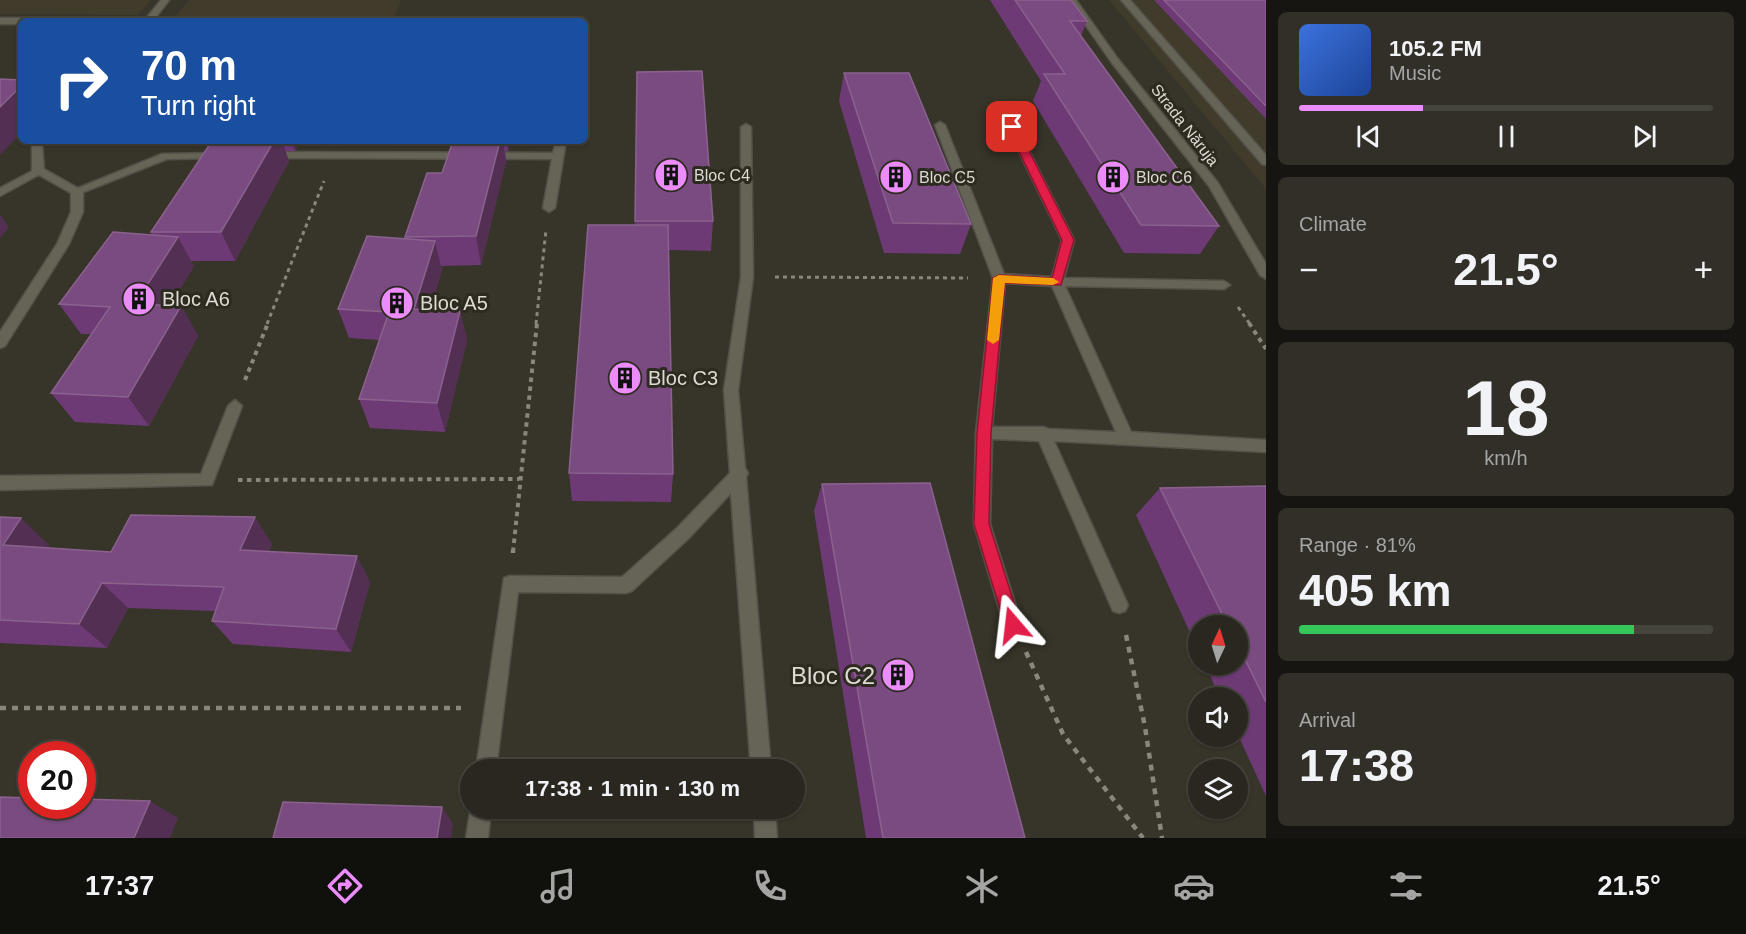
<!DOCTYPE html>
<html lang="en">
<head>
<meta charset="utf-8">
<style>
  :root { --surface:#29271f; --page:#312f28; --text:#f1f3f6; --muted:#a5a5a4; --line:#45443d; --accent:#ec8cfa }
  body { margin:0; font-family:Arial,sans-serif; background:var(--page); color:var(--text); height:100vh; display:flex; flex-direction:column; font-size:22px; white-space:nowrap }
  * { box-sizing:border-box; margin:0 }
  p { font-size:20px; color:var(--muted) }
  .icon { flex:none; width:33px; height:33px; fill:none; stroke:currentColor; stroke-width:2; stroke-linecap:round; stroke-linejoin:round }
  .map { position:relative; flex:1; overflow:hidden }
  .details { display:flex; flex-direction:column; gap:12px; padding:12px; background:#171511; width:480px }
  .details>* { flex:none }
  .top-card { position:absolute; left:18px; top:18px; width:570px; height:126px; border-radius:9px; box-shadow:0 2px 4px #0004,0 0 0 2px var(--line); background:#1a4fa0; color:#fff; overflow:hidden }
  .needle { width:39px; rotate:4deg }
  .buttons { position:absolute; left:1188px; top:615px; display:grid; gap:12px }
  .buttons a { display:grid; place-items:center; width:60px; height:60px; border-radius:50%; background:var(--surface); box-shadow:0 2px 4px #0004,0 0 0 2px var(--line); font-size:30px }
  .speed { position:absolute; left:18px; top:741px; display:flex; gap:12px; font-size:30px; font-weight:700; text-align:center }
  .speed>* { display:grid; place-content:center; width:78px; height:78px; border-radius:50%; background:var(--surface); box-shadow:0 2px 4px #0004,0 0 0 2px var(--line); line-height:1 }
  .speed .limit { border:9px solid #d22; background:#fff; color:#111 }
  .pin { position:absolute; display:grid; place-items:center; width:51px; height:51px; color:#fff; margin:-26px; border-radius:12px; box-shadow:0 3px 9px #0006 }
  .me { position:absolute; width:66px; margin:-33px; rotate:343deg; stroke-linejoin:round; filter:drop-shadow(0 0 4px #0008) }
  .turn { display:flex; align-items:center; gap:21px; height:126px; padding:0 24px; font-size:27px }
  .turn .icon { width:78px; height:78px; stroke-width:2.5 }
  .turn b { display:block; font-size:42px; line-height:51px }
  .big { font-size:45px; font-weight:700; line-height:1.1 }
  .details .card { flex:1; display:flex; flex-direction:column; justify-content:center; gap:9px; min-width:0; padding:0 21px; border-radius:9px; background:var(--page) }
  .details .dial { align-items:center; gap:0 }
  .dial b { font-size:78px; line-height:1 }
  .song { display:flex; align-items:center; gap:18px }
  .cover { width:72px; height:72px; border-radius:9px; background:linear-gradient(135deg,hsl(220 70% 55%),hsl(220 70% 35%)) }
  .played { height:6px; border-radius:3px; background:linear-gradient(90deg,var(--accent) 30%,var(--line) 30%) }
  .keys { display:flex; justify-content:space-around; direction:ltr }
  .heat { display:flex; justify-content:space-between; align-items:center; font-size:33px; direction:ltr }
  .charge { height:9px; border-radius:4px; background:linear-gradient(90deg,#34c759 81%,var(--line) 0) }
  .trip { position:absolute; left:460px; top:759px; width:345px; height:60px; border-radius:30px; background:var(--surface); box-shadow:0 2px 4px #0004,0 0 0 2px var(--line); font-weight:700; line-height:60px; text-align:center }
  .tab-bar { display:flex; height:96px; justify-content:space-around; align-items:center; background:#10100c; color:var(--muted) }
  .tab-bar .icon { width:42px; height:42px }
  .tab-bar .current { color:var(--accent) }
  .tab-bar b { font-size:27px; color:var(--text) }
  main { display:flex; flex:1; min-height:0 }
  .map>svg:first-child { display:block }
  .built { fill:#403b2a }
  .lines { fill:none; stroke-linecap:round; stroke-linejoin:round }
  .lane-casing { stroke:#535148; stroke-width:3 }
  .street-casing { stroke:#535148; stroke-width:3 }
  .path-far2 { stroke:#88867d; stroke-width:3; stroke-dasharray:4 4; stroke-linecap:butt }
  .path-far1 { stroke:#88867d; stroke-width:4; stroke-dasharray:4.5 4.5; stroke-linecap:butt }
  .path { stroke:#88867d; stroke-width:4.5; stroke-dasharray:6 6; stroke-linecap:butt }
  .lane { fill:#666357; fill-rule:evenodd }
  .street { fill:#666357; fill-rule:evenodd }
  .wall { fill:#6e3a76 }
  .shaded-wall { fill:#533053 }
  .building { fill:#7a4b80; stroke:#8a628d; stroke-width:1.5 }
  .route { fill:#e11d48; stroke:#92132f; stroke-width:1.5 }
  .slow { fill:#f59e0b }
  .labels { text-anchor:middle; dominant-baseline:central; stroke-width:6; stroke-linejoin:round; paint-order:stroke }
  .far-street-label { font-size:16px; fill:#dddbd4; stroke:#2d2a20 }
  .far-poi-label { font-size:16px; fill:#dddbd4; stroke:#2d2a20; text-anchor:start }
  .poi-label { font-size:20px; fill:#dddbd4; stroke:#2d2a20; text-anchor:start }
  .near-poi-label { font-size:24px; fill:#dddbd4; stroke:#2d2a20; text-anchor:end }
</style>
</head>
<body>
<main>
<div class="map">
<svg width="1266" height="838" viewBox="0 0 1266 838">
  <rect width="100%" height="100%" fill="#373429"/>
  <path class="built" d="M 0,0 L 151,0 L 138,15 L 0,14 Z
    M 189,0 L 401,0 L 392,21 L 171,21 Z
    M 1109,0 L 1266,0 L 1266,189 Z"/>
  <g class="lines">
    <defs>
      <path id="lane" d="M 1121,0 L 1130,0 L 1266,155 L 1266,165 L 1262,164 Z
        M 0,18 L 116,18 L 120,21 L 21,21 L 21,24 L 0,24 Z
        M 940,122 L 945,125 L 1004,274 L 1052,277 L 1062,240 L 1007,127 L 1012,124 L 1017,127 L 1074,240 L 1064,278 L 1224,281 L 1230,285 L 1224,289 L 1065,286 L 1131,432 L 1266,440 L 1266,452 L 1054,441 L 1128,605 L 1125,611 L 1119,613 L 1113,611 L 1039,441 L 992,439 L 990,524 L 1022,625 L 1019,631 L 1013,633 L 1007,631 L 1004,625 L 974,524 L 976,433 L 993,278 L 935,125 ZM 1005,283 L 1052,286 L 1116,432 L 1049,429 L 1043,427 L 992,427 Z
        M 746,124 L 751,127 L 753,277 L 738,390 L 745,468 L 748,473 L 746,477 L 771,770 L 751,770 L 731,493 L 689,538 L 632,591 L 626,593 L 518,592 L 496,770 L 476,770 L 504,578 L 510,576 L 622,577 L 677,528 L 730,473 L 724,390 L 741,277 L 741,127 Z
        M 556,141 L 566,141 L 555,208 L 549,212 L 543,208 L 552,159 L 268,158 L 263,155 L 268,152 L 553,153 Z
        M 220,153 L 224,154 L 224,158 L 167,159 L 81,193 L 77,194 L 71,191 L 162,154 Z
        M 38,168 L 44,171 L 42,173 L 0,196 L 0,188 Z
        M 235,400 L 242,406 L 212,485 L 0,490 L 0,476 L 201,474 L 228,406 Z
        M 471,807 L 491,808 L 488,838 L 466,838 Z
        M 754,808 L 775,808 L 777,838 L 755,838 Z"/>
      <path id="street" d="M 161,0 L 169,0 L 153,21 L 144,21 Z
        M 1068,0 L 1076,0 L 1118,59 L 1218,183 L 1266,264 L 1266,279 L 1260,275 L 1209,186 L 1112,63 Z
        M 34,141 L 45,141 L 42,145 L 44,169 L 83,191 L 83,212 L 69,244 L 5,346 L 0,348 L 0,332 L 57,244 L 71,212 L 71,193 L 32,171 L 32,144 Z"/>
    </defs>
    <use href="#lane" class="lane-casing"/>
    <use href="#street" class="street-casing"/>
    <path class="path-far2" d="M 775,277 L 968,278
      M 1238,307 L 1250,324
      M 267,324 L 324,181
      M 536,324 L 546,230"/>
    <path class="path-far1" d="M 1249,323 L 1266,349
      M 245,380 L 268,323
      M 238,480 L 519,479
      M 513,552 L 537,323"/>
    <path class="path" d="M 513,553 L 513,550
      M 1126,635 L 1145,727 L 1162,838
      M 1026,652 L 1063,734 L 1143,838
      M 0,708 L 461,708"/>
    <use href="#lane" class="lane"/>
    <use href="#street" class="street"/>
  </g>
  <path class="wall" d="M 990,0 L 1071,0 L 1087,21 L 1081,36 L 1219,226 L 1200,254 L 1124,253 L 1033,101 L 1041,81 Z
    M 1154,0 L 1266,0 L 1266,119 Z
    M 637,72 L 713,221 L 711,251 L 669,250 L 673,474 L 671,502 L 572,501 L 569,473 L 635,225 Z
    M 844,73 L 971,224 L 960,254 L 884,253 L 839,101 Z
    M 188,141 L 300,141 L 295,151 L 285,151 L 289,161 L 235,261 L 191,261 L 194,266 L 170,306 L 181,306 L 198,336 L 149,426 L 75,422 L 51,393 L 91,334 L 81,334 L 59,304 L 152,235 L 151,232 L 211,142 Z
    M 302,141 L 397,141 L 396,145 Z
    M 453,141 L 511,141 L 508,151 L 505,151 L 506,161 L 481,265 L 441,266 L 442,270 L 430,310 L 460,311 L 467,340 L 445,432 L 370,428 L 359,399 L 380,340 L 349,338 L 338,309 L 406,239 L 405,237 L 442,173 Z
    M 822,484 L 1025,838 L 866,838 L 814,511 Z
    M 1266,486 L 1266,796 L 1238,735 L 1238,698 L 1220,698 L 1205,664 L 1238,664 L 1238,626 L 1198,626 L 1198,650 L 1136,515 L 1160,488 Z
    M 0,517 L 49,545 L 47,548 L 111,552 L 272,544 L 269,552 L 370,582 L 351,652 L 233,644 L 212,621 L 215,611 L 128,608 L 107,648 L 0,643 Z"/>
  <path class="shaded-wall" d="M 21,86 L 21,133 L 0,155 L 0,107 Z
    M 274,141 L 282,141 L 289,161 L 235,261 L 221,232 Z
    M 291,141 L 300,141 L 295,151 Z
    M 500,141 L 503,141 L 506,161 L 481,265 L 476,236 Z
    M 507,141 L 511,141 L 508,151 Z
    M 0,215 L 9,227 L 0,238 Z
    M 178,237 L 194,266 L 153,334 L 135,304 Z
    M 435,241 L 442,270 L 422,338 L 414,309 Z
    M 181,306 L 198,336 L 149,426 L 128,397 Z
    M 460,311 L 467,340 L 445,432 L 437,403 Z
    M 255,517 L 272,544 L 259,576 L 240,550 Z
    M 21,518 L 49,545 L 33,571 L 3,545 Z
    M 357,556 L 370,582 L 351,652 L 336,629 Z
    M 102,583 L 128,608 L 107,648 L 79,624 Z
    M 150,801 L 178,818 L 170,838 L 134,838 Z
    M 442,807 L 453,824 L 451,838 L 437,838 Z"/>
  <path class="building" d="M 1015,0 L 1071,0 L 1087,21 L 1070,21 L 1219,226 L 1141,225 L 1044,74 L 1065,74 Z
    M 1164,0 L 1266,0 L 1266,106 Z
    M 702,71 L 713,221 L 635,221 L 637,72 Z
    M 844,73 L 909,73 L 971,224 L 893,223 Z
    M 0,79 L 21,80 L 21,86 L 0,107 Z
    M 212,141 L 274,141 L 221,232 L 151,232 Z
    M 453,141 L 500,141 L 476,236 L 405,237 L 427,173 L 442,173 Z
    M 588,225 L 668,225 L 673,474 L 569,473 Z
    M 113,232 L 178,237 L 135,304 L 181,306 L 128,397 L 51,393 L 110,307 L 59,304 Z
    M 367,236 L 435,241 L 414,309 L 460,311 L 437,403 L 359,399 L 389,312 L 338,309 Z
    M 930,483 L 1025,838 L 883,838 L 822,484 Z
    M 1266,486 L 1266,702 L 1238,645 L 1238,626 L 1228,626 L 1160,488 Z
    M 131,515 L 255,517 L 240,550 L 357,556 L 336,629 L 212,621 L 224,587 L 102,583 L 79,624 L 0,620 L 0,517 L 21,518 L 3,545 L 111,552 Z
    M 0,797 L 32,798 L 32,806 L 82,806 L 82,799 L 150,801 L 134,838 L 0,838 Z
    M 283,802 L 442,807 L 437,838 L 273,838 Z"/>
  <path class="route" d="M 1012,124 L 1017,127 L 1074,240 L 1061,285 L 1005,283 L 991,433 L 989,524 L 1021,625 L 1019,630 L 1013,632 L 1007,630 L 1005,625 L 974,524 L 977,433 L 993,278 L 999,275 L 1052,278 L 1062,240 L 1007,127 Z"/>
  <path class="slow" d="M 999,275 L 1053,278 L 1059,282 L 1053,285 L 1005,283 L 999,340 L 993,344 L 987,340 L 993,278 Z"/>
  <defs>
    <symbol id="building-disc" viewBox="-11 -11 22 22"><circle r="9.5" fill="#ec8cfa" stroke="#2d2a20"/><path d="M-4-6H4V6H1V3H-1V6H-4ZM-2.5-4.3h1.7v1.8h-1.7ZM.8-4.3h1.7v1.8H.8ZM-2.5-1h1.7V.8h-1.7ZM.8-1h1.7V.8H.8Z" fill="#111"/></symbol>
  </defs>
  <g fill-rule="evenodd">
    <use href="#building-disc" x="652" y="156" width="38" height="38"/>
    <use href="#building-disc" x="877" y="158" width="38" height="38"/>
    <use href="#building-disc" x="1094" y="158" width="38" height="38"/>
    <use href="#building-disc" x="120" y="280" width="38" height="38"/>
    <use href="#building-disc" x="378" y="284" width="38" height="38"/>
    <use href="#building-disc" x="606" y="359" width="38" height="38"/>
    <use href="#building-disc" x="879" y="656" width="38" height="38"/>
  </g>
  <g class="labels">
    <g class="far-street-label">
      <text transform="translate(1185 125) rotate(52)">Strada Năruja</text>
    </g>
    <g class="far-poi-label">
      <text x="694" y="175">Bloc C4</text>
      <text x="919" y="177">Bloc C5</text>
      <text x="1136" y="177">Bloc C6</text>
    </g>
    <g class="poi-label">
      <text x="162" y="299">Bloc A6</text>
      <text x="420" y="303">Bloc A5</text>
      <text x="648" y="378">Bloc C3</text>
    </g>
    <g class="near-poi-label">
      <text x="875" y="675">Bloc C2</text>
    </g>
  </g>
</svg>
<div class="buttons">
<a><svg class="needle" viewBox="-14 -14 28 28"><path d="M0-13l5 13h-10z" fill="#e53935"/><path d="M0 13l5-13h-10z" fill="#a5a5a4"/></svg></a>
<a><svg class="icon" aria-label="sound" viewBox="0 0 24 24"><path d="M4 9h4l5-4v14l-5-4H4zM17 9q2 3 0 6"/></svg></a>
<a><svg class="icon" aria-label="layers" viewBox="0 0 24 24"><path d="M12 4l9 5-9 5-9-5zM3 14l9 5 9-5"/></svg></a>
</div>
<div class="speed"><div class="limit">20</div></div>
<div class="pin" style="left:1012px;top:127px;background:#d93025"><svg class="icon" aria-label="arrive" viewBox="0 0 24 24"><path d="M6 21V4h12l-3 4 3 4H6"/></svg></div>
<svg class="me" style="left:1013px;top:625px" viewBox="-20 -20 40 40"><path d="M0-17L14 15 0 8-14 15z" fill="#e11d48" stroke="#fff" stroke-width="4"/></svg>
<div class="trip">17:38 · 1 min · 130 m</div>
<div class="top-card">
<div class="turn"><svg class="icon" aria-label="right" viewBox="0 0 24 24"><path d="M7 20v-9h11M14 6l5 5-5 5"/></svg><div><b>70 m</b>Turn right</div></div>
</div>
</div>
<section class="details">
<div class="card">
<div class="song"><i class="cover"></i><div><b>105.2 FM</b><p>Music</p></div></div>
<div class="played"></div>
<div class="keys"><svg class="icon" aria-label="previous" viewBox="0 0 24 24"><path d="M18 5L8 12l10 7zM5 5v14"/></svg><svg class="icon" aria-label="pause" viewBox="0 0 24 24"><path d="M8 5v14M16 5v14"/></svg><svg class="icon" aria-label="next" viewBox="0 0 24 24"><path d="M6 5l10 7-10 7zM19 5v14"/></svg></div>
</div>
<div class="card"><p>Climate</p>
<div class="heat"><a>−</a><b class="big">21.5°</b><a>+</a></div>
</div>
<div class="card dial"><b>18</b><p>km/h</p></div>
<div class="card"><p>Range · 81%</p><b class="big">405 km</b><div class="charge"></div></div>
<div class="card"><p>Arrival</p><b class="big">17:38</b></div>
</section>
</main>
<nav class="tab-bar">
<b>17:37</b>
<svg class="icon current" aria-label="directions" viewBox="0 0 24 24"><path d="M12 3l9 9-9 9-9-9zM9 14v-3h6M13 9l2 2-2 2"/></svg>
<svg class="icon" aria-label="music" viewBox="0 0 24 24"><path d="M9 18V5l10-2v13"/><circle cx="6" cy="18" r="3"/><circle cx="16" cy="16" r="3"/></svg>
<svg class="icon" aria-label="phone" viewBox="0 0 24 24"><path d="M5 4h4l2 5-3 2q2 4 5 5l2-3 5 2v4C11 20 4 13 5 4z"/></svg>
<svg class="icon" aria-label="climate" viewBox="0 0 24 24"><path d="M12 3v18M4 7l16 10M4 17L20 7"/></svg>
<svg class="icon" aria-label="car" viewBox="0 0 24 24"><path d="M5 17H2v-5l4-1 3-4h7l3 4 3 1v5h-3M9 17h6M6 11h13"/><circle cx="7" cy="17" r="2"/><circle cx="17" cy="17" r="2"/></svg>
<svg class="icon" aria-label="filters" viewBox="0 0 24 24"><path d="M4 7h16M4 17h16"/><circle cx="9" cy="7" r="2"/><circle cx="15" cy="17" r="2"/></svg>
<b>21.5°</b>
</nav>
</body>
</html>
